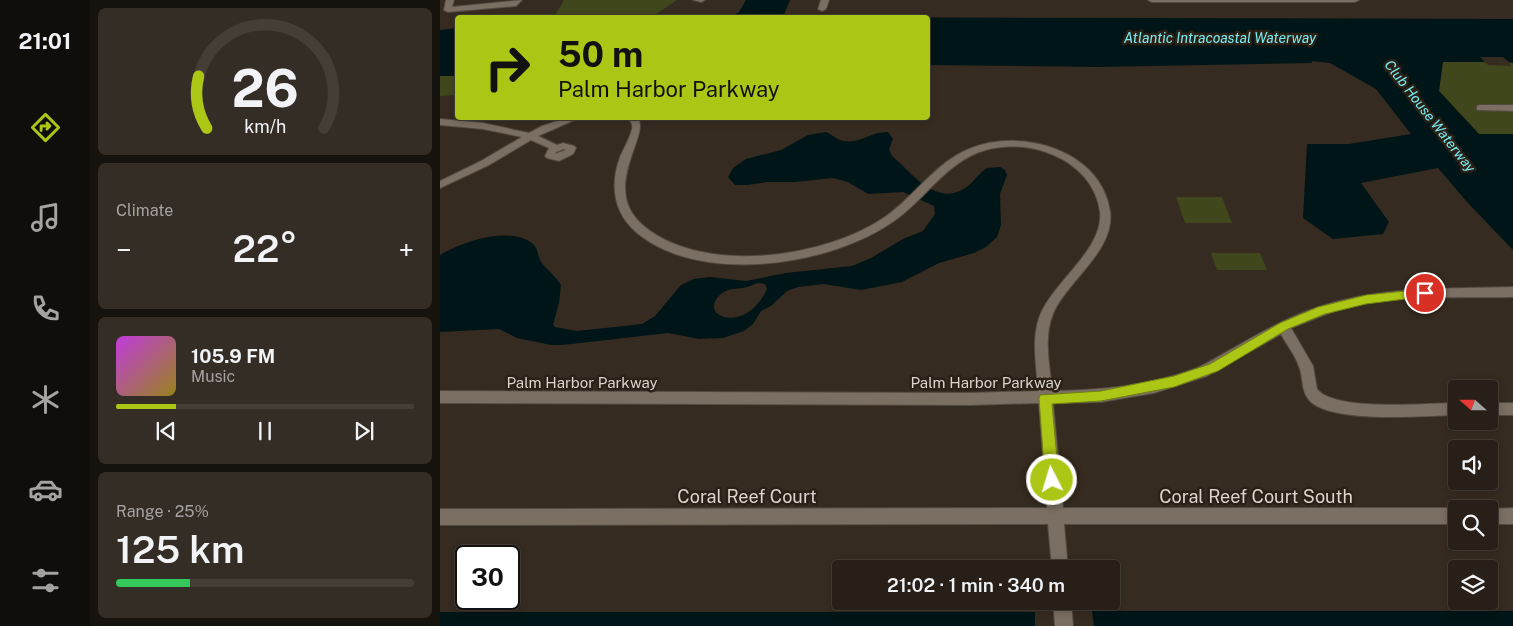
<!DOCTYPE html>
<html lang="en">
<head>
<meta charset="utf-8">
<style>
  :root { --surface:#282018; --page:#342d25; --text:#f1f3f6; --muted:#a5a3a2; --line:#443e37; --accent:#abc614 }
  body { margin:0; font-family:"Public Sans",sans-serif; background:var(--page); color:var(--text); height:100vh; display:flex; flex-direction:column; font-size:19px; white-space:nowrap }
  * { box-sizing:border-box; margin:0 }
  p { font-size:16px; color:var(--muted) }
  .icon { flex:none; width:28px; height:28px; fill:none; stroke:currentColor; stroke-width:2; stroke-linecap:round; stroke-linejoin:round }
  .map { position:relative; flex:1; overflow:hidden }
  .sheet { display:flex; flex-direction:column; gap:8px; padding:8px; background:#16120d; width:350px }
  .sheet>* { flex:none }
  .guide { position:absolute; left:15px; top:15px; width:475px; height:105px; border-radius:5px; box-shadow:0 2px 8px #0003,0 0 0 1px var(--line); background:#abc614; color:#111; overflow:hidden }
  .needle { width:32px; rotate:291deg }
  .fabs { position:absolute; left:1008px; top:380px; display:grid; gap:10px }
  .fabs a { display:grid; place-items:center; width:50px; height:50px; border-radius:5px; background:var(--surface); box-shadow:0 2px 8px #0003,0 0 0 1px var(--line); font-size:25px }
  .speed { position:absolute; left:15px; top:545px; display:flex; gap:10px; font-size:25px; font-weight:700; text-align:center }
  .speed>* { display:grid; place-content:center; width:65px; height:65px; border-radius:50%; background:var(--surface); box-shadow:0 2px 8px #0003,0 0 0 1px var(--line); line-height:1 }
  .speed .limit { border:2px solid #111; border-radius:8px; background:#fff; color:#111 }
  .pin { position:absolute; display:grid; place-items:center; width:42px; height:42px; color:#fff; margin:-21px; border:2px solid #fff; border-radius:50%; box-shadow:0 1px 5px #0007 }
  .me { position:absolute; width:55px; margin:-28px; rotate:355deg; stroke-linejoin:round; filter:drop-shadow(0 0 4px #0008) }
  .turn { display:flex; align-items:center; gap:18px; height:105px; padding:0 20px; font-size:22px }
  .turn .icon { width:65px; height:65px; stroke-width:2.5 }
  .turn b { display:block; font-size:35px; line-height:42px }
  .big { font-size:38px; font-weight:600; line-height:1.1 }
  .sheet .widget { flex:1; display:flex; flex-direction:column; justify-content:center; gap:8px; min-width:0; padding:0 18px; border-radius:8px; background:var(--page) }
  .sheet .dial { align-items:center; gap:0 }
  .dial svg { height:130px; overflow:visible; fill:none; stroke:var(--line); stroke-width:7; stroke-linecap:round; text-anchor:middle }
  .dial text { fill:var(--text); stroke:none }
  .song { display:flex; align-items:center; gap:15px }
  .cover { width:60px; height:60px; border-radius:8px; background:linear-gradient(135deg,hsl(290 70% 55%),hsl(50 70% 35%)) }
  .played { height:5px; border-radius:2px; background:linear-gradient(90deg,var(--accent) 20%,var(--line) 20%) }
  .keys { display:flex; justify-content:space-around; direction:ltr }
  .heat { display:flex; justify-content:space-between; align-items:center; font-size:28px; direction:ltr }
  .charge { height:8px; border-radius:4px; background:linear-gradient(90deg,#34c759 25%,var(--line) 0) }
  .trip { position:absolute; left:392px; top:560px; width:288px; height:50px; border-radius:5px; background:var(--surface); box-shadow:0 2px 8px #0003,0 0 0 1px var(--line); font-weight:600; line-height:50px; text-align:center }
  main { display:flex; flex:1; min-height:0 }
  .tab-bar { display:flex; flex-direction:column; width:90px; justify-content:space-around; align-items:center; background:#100d0a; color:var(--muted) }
  .tab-bar .icon { width:35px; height:35px }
  .tab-bar .on { color:var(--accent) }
  .tab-bar b { font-size:22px; color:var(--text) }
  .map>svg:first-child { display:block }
  .green { fill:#41471c }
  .water { fill:#001517; fill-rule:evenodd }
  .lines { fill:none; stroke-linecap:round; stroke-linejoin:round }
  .minor-casing { stroke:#524940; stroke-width:2 }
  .minor { fill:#7b6e62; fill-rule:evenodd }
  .route { fill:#abc614; stroke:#6f810d }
  .labels { text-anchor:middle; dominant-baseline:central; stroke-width:5; stroke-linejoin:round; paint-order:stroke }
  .far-water-label { font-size:14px; font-style:italic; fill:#76edf3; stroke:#2c2117 }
  .street-label { font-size:15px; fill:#dbd4cd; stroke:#2c2117 }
  .near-street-label { font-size:18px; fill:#dbd4cd; stroke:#2c2117 }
</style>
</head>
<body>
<main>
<nav class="tab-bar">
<b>21:01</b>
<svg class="icon on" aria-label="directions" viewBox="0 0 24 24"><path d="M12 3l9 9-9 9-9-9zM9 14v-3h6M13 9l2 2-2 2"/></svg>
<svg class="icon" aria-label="music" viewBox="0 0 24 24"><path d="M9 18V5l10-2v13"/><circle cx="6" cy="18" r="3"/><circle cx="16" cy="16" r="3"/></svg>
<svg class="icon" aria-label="phone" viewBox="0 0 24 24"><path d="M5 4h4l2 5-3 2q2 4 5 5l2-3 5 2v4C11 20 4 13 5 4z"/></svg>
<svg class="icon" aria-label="climate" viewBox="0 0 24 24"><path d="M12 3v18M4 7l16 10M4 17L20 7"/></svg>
<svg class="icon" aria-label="car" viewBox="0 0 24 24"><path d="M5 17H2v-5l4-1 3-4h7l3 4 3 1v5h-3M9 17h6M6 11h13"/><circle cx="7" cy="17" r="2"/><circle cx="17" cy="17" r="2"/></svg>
<svg class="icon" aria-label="filters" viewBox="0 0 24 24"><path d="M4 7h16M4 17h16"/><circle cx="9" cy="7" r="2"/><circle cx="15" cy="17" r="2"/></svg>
</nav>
<section class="sheet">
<div class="widget dial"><svg viewBox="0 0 100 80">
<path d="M14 69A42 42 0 1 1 86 69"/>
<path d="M14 69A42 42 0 0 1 9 37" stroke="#abc614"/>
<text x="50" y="56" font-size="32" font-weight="700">26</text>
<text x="50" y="72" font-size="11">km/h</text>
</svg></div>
<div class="widget"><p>Climate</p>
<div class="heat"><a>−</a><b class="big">22°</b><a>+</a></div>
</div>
<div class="widget">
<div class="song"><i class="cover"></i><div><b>105.9 FM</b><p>Music</p></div></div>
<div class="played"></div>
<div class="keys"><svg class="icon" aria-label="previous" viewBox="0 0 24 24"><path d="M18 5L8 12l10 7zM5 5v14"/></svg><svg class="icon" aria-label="pause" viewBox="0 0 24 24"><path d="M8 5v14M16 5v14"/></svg><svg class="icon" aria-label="next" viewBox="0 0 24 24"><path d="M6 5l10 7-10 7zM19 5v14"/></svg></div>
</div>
<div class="widget"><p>Range · 25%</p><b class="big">125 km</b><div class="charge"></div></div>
</section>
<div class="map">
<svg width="1073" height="626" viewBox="0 0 1073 626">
  <rect width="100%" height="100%" fill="#362b20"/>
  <path class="green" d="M 124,0 L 237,0 L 212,17 L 114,17 Z
    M 1002,62 L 1045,62 L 1048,65 L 1071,66 L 1069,62 L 1073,63 L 1073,134 L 1039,134 L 999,91 Z
    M 0,76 L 17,76 L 17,95 L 0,96 Z
    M 736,197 L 782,197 L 792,223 L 745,223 Z
    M 771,253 L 820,253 L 827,270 L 777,270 Z"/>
  <path class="water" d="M 306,0 L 350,0 L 343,17 L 1073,19 L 1073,63 L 1069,62 L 1063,57 L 1040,57 L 1045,62 L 1003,62 L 999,91 L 1039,134 L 1073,134 L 1073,250 L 1027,202 L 998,168 L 921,183 L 949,222 L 943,234 L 893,239 L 863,218 L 867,144 L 909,144 L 971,134 L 936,89 L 890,63 L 872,61 L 872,63 L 658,67 L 488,65 L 488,18 L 289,17 L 299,12 Z
    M 17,28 L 17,76 L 0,76 L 0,30 Z
    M 386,132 C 391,134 395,138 400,140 C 418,146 431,131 448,132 L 453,139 L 449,149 C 451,157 456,159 461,164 C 474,177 495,200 517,192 C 532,187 535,176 547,168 L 560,167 L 565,170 L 567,175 L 560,194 L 561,225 L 557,237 L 546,247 L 534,253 L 499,263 L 462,282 L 421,290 L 384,284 L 358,287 L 347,291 L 331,306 L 321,311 L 313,324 L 304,331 L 283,338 L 259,339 L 228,333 L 123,345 L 111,345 L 77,338 L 59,329 L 0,332 L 0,255 C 22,242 69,225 93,244 C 99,249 97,256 101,262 C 107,270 116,276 121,285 L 119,303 L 113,325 L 115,327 L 137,331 L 202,324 L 215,316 L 241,285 L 254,279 L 270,277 L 306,281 L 346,273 L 412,266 L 431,258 L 463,239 L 483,231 L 495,214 L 494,206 L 463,192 L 428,194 L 408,182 L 393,178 L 355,182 L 327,182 L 308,185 L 295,185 L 288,177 L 293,168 L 306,159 L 341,150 L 368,135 ZM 318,283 L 325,284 L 327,289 C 304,339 252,313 284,292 C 292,287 299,290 307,287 C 311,286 314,284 318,283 Z
    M 652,611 L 1073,611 L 1073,626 L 654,626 Z
    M 0,612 L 595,612 L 595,626 L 0,626 Z"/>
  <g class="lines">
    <defs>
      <path id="minor" d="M 6,0 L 14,0 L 12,7 L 82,0 L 76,6 L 8,12 L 4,10 Z
        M 253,0 L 265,0 L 261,2 Z
        M 381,0 L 389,0 L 386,9 L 382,11 L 378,9 Z
        M 708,0 L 919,0 L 915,2 L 712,2 Z
        M 1040,105 L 1073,105 L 1073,111 L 1037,110 L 1037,106 Z
        M 127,118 L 139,118 L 98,136 L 117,145 L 123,143 L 134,146 L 136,148 L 133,154 L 119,161 L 107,158 L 105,156 L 109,148 L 91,140 L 49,165 L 0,188 L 0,181 L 41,161 L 82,137 L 43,129 L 0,125 L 0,119 L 43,123 L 89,133 L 102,126 ZM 124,149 L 126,150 L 115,154 L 116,152 Z
        M 187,118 L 197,118 C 213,133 157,189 205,227 C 265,275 385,258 445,217 C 475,196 495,163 529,149 C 581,127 661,150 670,211 C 676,250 626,282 613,314 C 603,338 610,366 612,391 C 661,390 710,386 757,368 C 768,363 779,356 790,350 C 820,333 849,316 882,306 C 944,286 1009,289 1073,287 L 1073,297 C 1020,298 960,294 909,307 C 889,312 870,321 851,328 L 873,366 L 877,389 C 895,412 987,403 1016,403 L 1016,415 C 985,416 890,424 869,400 C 860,389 864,376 858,364 C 854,353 846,344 841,334 L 767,376 L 714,393 L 661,402 L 613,403 L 623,508 L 1016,508 L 1018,509 L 1016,524 L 624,524 L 628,569 L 612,569 L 608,524 L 0,525 L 0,509 L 607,508 L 599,403 L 531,405 L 0,403 L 0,391 L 531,393 L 598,391 C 597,368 591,342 599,318 C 611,283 664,250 660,212 C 653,157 583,134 537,153 C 503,167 483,201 454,221 C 391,266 259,286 196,232 C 173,212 170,184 180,157 C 184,148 190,138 192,129 C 193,124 191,121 187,118 Z
        M 1049,403 L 1073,403 L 1073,415 L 1049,415 Z
        M 1073,508 L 1073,524 L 1049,524 L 1047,509 Z
        M 613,601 L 631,601 L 633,626 L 615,626 Z"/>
    </defs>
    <use href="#minor" class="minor-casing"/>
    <use href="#minor" class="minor"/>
  </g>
  <path class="route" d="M 985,289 L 991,293 L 989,296 L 926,304 L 885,314 L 848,329 L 778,371 L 734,387 L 661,401 L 612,404 L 619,480 L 617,485 L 612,487 L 607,485 L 605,480 L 599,399 L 600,395 L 661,391 L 734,376 L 770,364 L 840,323 L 878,307 L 926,295 Z"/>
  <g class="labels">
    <g class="far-water-label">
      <text x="780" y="38">Atlantic Intracoastal Waterway</text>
      <text transform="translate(990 116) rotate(52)">Club House Waterway</text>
    </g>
    <g class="street-label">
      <text x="142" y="382">Palm Harbor Parkway</text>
      <text x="546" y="382">Palm Harbor Parkway</text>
    </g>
    <g class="near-street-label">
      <text x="307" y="496">Coral Reef Court</text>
      <text x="816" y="496">Coral Reef Court South</text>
    </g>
  </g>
</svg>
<div class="fabs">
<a><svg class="needle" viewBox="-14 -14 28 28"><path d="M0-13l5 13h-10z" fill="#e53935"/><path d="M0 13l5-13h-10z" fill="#a5a3a2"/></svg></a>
<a><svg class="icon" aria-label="sound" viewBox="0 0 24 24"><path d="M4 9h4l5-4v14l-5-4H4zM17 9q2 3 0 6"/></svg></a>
<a><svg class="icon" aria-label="search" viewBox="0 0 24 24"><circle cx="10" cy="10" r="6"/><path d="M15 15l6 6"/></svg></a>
<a><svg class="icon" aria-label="layers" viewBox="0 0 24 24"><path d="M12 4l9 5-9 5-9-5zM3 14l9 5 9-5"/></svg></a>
</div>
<div class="speed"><div class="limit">30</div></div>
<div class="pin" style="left:985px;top:293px;background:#d93025"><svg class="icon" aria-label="arrive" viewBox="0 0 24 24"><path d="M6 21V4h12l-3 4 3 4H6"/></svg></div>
<svg class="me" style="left:612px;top:480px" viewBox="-20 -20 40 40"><circle r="17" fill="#abc614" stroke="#fff" stroke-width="3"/><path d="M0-11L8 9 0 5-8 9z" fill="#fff"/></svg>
<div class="trip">21:02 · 1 min · 340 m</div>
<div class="guide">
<div class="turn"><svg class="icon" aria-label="right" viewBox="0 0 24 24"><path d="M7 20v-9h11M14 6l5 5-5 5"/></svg><div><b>50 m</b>Palm Harbor Parkway</div></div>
</div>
</div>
</main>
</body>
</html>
